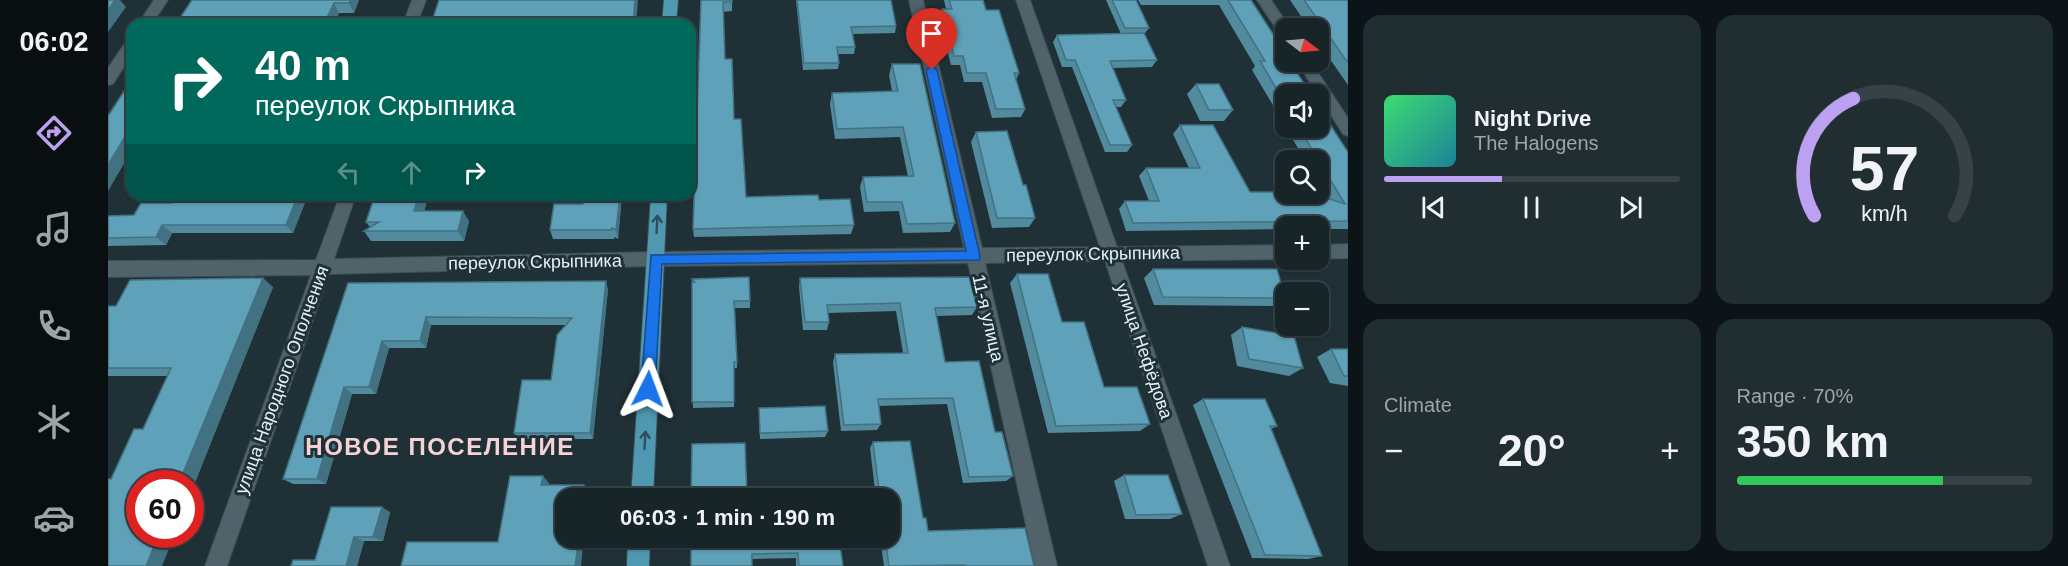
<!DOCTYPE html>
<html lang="en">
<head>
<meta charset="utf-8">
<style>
  :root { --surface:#172529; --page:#202d31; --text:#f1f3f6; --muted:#9ea5a8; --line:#364246; --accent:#bca0f2 }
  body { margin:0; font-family:Helvetica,sans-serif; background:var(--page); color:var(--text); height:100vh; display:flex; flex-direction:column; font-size:22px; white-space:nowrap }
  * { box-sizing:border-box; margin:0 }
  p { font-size:20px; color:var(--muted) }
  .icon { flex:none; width:33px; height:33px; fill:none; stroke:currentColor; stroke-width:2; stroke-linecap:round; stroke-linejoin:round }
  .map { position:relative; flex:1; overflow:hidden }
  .panel { display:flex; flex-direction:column; gap:15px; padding:15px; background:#0d1417; width:720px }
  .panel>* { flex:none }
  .top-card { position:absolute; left:18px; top:18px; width:570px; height:183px; border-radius:18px; box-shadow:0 2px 4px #0004,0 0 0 2px var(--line); background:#00695c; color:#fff; overflow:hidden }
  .needle { width:39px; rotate:106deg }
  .fabs { position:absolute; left:1167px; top:18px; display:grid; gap:12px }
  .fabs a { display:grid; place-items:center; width:54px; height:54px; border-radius:12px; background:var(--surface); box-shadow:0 2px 4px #0004,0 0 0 2px var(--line); font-size:30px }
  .speed { position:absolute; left:18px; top:470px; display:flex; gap:12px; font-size:30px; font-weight:700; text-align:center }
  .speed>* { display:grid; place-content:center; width:78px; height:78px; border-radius:50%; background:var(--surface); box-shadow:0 2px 4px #0004,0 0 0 2px var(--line); line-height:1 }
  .speed .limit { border:9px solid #d22; background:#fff; color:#111 }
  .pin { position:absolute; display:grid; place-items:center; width:51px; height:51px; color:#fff; margin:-62px -26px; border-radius:50% 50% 50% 0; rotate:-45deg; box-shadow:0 0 6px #0007 }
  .pin .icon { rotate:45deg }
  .me { position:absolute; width:66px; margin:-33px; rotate:3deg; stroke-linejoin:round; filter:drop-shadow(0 0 4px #0008) }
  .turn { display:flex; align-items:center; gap:21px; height:126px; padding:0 30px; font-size:27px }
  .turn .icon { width:78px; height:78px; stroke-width:2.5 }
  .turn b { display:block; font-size:42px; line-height:51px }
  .lanes { display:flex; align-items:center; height:57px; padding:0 30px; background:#0003; justify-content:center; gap:30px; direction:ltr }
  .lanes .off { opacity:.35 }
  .big { font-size:45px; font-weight:700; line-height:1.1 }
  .panel .widget { flex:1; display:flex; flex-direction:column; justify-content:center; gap:9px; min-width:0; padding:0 21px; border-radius:18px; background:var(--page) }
  .panel .dial { align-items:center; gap:0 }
  .dial svg { height:156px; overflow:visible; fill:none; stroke:var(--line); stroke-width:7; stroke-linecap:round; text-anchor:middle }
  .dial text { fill:var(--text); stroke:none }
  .song { display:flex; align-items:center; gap:18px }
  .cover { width:72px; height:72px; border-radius:9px; background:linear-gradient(135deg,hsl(140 70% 55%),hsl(190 70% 35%)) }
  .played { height:6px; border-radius:3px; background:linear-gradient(90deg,var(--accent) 40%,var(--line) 40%) }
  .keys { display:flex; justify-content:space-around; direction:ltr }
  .heat { display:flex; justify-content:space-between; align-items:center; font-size:33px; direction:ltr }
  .charge { height:9px; border-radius:4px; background:linear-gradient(90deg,#34c759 70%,var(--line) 0) }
  .panel .tiles { flex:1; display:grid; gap:15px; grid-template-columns:repeat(2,1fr) }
  .trip { position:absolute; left:447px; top:488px; width:345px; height:60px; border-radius:18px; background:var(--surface); box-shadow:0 2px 4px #0004,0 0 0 2px var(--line); font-weight:700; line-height:60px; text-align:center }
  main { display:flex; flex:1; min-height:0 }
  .tab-bar { display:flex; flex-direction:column; width:108px; justify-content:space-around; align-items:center; background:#090f10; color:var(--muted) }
  .tab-bar .icon { width:42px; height:42px }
  .tab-bar .current { color:var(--accent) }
  .tab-bar b { font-size:27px; color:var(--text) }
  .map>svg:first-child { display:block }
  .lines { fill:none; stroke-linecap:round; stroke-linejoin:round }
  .minor-casing { stroke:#3c4d52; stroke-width:2 }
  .major-casing { stroke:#3c4d52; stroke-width:2 }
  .minor { fill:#50636b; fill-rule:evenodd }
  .major { fill:#4f98b1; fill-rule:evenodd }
  .wall { fill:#528a9e }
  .shaded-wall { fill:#427181 }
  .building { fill:#5fa1b8; stroke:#427181; stroke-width:1.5 }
  .oneway { stroke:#2d505c }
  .route { fill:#1a73e8; stroke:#114b97; stroke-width:1.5 }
  .labels { text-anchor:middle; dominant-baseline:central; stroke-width:6; stroke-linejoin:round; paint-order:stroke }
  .street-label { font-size:18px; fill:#e5f0f5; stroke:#1f3137 }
  .district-label { font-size:24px; font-weight:bold; letter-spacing:1.5px; fill:#f6d2d5; stroke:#1f3137 }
</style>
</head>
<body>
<main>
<nav class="tab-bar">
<b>06:02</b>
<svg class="icon current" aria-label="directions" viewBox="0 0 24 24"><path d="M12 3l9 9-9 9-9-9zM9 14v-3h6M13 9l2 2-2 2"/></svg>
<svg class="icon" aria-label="music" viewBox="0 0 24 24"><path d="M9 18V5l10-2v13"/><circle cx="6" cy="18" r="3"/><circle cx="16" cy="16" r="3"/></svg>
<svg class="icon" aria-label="phone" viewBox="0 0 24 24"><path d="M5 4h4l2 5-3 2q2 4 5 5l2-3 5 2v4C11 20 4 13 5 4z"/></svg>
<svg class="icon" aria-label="climate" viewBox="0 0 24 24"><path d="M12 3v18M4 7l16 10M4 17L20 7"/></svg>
<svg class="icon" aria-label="car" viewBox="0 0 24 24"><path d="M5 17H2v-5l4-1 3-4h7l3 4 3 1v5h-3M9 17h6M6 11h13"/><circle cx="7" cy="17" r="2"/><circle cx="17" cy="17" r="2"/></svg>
</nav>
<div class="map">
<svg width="1240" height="566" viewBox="0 0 1240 566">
  <rect width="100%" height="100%" fill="#1f3137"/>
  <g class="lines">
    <defs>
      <path id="minor" d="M 46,0 L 60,0 L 44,24 L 30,24 Z
        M 304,0 L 318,0 L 309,24 L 295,24 Z
        M 801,0 L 815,0 L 874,248 L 992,247 L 908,0 L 922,0 L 1009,247 L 1178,245 L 1178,259 L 1014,261 L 1122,566 L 1100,566 L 997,261 L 877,263 L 949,566 L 927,566 L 860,263 L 547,266 L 221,274 L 119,566 L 97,566 L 203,275 L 0,277 L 0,261 L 208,260 L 232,195 L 248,195 L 226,259 L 547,252 L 856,248 Z
        M 1149,0 L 1163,0 L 1182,28 L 1178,28 L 1178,38 L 1173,36 Z
        M 24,38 L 24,54 L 5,84 L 0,85 L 0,68 L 19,40 Z
        M 1189,62 L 1203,62 L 1240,118 L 1240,136 L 1235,134 Z
        M 1240,244 L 1240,258 L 1210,259 L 1210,245 Z"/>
      <path id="major" d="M 556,0 L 570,0 L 568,24 L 554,24 Z
        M 543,195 L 559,195 L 545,498 L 523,498 Z
        M 520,537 L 542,537 L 541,566 L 519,566 Z"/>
    </defs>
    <use href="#minor" class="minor-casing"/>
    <use href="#major" class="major-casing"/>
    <use href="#minor" class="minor"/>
    <use href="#major" class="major"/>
  </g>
  <path class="wall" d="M 251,0 L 246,13 L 231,13 L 226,24 L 68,24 Z
    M 593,0 L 624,0 L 624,11 L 615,12 L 617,59 L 638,197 L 711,200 L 746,225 L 743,234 L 586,237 L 585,229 Z
    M 688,0 L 783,0 L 788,26 L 787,33 L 745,34 L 747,47 L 746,54 L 730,54 L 731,63 L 730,69 L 695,70 Z
    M 836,0 L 875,0 L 878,10 L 911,73 L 908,80 L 917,109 L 913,117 L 884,118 L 874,82 L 856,82 L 852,65 L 843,65 L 831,18 L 834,9 L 838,9 Z
    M 998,0 L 1028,0 L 1041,28 L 1037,33 L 1036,33 L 1049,60 L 1044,67 L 1004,68 L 1018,100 L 1013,107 L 1008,107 L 1024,145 L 1019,152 L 997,152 L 964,67 L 954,67 L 945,42 L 949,35 L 1013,34 Z
    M 1030,0 L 1143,0 L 1178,94 L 1178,127 L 1144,70 L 1147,66 L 1111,5 L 1033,5 Z
    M 1182,0 L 1240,0 L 1240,85 L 1210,42 L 1210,28 L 1201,28 Z
    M 784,64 L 847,223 L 842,232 L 795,233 L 791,211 L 756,212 L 752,187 L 755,177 L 800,177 L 792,137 L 727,139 L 722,104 L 724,93 L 784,91 L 781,75 Z
    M 1088,84 L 1125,110 L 1116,121 L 1092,121 L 1079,94 Z
    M 1072,125 L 1142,192 L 1218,198 L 1210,184 L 1210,160 L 1197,160 L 1178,128 L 1210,128 L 1240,152 L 1240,229 L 1210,229 L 1210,226 L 1178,226 L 1178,229 L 1018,231 L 1011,209 L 1017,201 L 1041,201 L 1031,176 L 1038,168 L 1081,168 L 1065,134 Z
    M 868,132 L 927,218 L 921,227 L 884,228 L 863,142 Z
    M 200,195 L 185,233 L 64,233 L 58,245 L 0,246 L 0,216 L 26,215 L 64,203 Z
    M 321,195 L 316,211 L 361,221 L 356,241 L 263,241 L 256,231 L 262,227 L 258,222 Z
    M 476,195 L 514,195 L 510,239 L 506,237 L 506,239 L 445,239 L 442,230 L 475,204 Z
    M 1045,269 L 1177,298 L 1165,306 L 1046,305 L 1036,278 Z
    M 909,274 L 954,322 L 996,387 L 1042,424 L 1032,431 L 940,433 L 902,283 Z
    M 692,278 L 869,307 L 864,315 L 828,316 L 837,362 L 887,432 L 905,476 L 898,481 L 855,483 L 839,404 L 771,406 L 773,424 L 769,430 L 733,431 L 725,362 L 727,354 L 795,353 L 788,311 L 720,313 L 721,322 L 719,330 L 695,330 L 691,287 Z
    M 584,279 L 642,301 L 642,308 L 627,308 L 629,362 L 629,368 L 626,368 L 626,407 L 585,408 Z
    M 240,283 L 500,289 L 485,439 L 410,439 L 406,433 L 443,380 L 458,325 L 323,325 L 318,348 L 281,348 L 268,394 L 244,394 L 218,484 L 185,484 L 175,479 Z
    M 165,287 L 82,495 L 82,483 L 3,479 L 35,429 L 60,376 L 0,376 L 0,306 L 8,306 Z
    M 1134,327 L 1195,368 L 1181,376 L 1129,366 L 1123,335 Z
    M 1223,349 L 1240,349 L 1240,386 L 1222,383 L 1209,357 Z
    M 1095,399 L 1169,426 L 1163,429 L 1214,556 L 1200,559 L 1144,558 L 1085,405 Z
    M 651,408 L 720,431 L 717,437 L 652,439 L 651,415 Z
    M 765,442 L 815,518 L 820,531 L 926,566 L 776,566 L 772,537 L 782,537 L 782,498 L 768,498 L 762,448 Z
    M 1016,475 L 1074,514 L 1062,519 L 1017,519 L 1006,481 Z
    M 282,512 L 275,541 L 256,541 L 249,566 L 207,560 Z
    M 731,537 L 735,566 L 688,566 L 688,558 L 644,559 L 583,566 Z"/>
  <path class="shaded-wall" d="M 7,0 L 12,0 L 18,7 L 0,32 L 0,10 Z
    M 242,0 L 251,0 L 246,13 L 241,3 Z
    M 527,0 L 530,0 L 528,24 L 525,24 Z
    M 226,3 L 231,13 L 226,24 L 216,24 Z
    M 24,125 L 24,150 L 0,191 L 0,165 Z
    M 190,195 L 200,195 L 185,233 L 178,225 Z
    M 311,195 L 321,195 L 313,221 L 306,211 Z
    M 512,195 L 514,195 L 510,239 L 508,230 Z
    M 355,211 L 361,221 L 356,241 L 350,231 Z
    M 54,225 L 64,233 L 58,245 L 48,237 Z
    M 155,278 L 165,287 L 82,495 L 82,483 L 71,483 Z
    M 498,281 L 500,289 L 485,439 L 482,433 Z
    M 318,317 L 323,325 L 318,348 L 312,341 Z
    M 274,341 L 281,348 L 268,394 L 261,387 Z
    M 236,387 L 244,394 L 218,484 L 209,479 Z
    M 435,476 L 441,483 L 439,492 L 433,485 Z
    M 476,485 L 481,491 L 480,498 L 475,498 Z
    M 274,507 L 282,512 L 275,541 L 265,537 Z
    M 51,534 L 67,534 L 54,566 L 38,566 Z
    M 246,537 L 256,541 L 249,566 L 238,566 Z
    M 471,537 L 476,537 L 473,566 L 467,566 Z"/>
  <path class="building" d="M 0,0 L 7,0 L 0,10 Z
    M 84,0 L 242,0 L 241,3 L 226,3 L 216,24 L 68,24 Z
    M 331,0 L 527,0 L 525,24 L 323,24 Z
    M 593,0 L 624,0 L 624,2 L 615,2 L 617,59 L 624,59 L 626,119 L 633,119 L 638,197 L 710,195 L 711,200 L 742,199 L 746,225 L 585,229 Z
    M 689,0 L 783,0 L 788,26 L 743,27 L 747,47 L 729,47 L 731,63 L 696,63 Z
    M 841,0 L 875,0 L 878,10 L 891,10 L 911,73 L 906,73 L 917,109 L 888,109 L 878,73 L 859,73 L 855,56 L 846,56 L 834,9 L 844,9 Z
    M 1004,0 L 1028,0 L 1041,28 L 1017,28 Z
    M 1120,0 L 1143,0 L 1178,54 L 1178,62 L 1182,62 L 1203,94 L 1178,94 L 1178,105 L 1152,61 L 1157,61 Z
    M 1196,0 L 1240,0 L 1240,63 Z
    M 1036,33 L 1049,60 L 1002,61 L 1018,100 L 1005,100 L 1024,145 L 1002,145 L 967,60 L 958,60 L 949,35 Z
    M 784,64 L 812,64 L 847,223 L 799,224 L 794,202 L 759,202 L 755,177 L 806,176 L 795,127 L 729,129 L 724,93 L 790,91 Z
    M 24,79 L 24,125 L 0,165 L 0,116 Z
    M 1088,84 L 1111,84 L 1125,110 L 1101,110 Z
    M 1210,106 L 1240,152 L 1240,221 L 1025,223 L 1017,201 L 1051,201 L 1038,168 L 1092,168 L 1072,125 L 1105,125 L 1142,192 L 1178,192 L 1178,194 L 1206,194 L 1237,204 L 1191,128 L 1210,128 Z
    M 899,131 L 915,185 L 918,185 L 927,218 L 889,218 L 868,132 Z
    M 68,195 L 190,195 L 178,225 L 54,225 L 48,237 L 0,238 L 0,216 L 26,215 L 33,203 L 64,203 Z
    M 267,195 L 311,195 L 306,211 L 355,211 L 350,231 L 256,231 L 271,222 L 258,222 Z
    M 476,195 L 512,195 L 508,230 L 504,228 L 503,230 L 442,230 L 446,204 L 475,204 Z
    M 1045,269 L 1169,269 L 1177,298 L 1055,297 Z
    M 909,274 L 940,274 L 954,322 L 976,322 L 996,387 L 1029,387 L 1042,424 L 948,426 Z
    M 641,277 L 642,301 L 626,301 L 629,362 L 626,362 L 626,402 L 584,402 L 584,282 L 587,282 L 584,279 Z
    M 861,277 L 869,307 L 827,308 L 837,362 L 871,361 L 887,432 L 894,432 L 905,476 L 861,477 L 845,398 L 770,399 L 773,424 L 736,425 L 727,354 L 800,353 L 792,303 L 719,305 L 721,322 L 697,322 L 692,278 Z
    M 155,278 L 71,483 L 32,483 L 32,534 L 51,534 L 38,566 L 0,566 L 0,479 L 3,479 L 26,429 L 35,429 L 63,368 L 0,368 L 0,306 L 8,306 L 22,280 Z
    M 498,281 L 482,433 L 406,433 L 414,380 L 443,380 L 449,335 L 464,318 L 318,317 L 312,341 L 274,341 L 261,387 L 236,387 L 209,479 L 175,479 L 240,283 Z
    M 1134,327 L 1186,336 L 1195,368 L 1141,359 Z
    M 1223,349 L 1240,349 L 1240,376 L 1236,376 Z
    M 1095,399 L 1157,399 L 1169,426 L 1162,426 L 1214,556 L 1157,555 Z
    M 717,406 L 720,431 L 652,433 L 651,408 Z
    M 802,441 L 815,518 L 818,518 L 820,531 L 917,528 L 926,566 L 859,566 L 857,565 L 781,566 L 777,537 L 782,537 L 782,498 L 772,498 L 765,442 Z
    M 637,443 L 639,498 L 583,498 L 584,444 Z
    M 1016,475 L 1060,475 L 1074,514 L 1028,515 Z
    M 402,476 L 435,476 L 433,485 L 476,485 L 475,498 L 458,498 L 458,537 L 471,537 L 467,566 L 293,566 L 299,542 L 390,542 Z
    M 223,507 L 274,507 L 265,537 L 246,537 L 238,566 L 183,566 L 185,560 L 207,560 Z
    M 583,537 L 731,537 L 735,566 L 691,566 L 690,553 L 644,554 L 644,566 L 583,566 Z"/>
  <defs><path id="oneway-shaft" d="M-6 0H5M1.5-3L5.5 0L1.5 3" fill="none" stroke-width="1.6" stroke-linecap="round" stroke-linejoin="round" transform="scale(1.5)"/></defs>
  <g class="oneway">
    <use href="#oneway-shaft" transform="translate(549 224) rotate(-87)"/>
    <use href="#oneway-shaft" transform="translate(537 440) rotate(-87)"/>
  </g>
  <path class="route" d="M 824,66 L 829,70 L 872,256 L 871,260 L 554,264 L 547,389 L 545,394 L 540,396 L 535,394 L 533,389 L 543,255 L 858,251 L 818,70 Z"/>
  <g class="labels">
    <g class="street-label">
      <text transform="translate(985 254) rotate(-1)">переулок Скрыпника</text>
      <text transform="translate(427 262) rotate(-1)">переулок Скрыпника</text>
      <text transform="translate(880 318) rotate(77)">11-я улица</text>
      <text transform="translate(1036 351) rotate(71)">улица Нефёдова</text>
      <text transform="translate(174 380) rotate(-70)">улица Народного Ополчения</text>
    </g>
    <g class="district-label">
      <text x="332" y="446">НОВОЕ ПОСЕЛЕНИЕ</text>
    </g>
  </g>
</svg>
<div class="fabs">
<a><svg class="needle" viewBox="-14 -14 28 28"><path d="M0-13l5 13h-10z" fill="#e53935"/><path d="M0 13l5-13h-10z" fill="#9ea5a8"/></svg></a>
<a><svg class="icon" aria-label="sound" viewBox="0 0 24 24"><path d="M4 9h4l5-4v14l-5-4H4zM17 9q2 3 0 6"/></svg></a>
<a><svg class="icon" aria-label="search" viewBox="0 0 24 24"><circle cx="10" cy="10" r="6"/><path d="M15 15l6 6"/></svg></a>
<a>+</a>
<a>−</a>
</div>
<div class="speed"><div class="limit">60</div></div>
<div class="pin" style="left:824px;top:70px;background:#d93025"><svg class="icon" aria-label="arrive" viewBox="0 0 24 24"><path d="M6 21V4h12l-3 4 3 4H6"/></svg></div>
<svg class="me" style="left:540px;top:389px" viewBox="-20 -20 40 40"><path d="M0-17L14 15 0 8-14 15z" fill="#1a73e8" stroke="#fff" stroke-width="4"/></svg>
<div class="trip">06:03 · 1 min · 190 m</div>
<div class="top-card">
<div class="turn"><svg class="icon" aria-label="right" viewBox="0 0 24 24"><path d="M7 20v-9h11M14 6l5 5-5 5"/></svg><div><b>40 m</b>переулок Скрыпника</div></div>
<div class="lanes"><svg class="icon off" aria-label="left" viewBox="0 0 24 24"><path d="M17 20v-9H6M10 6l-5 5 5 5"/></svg><svg class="icon off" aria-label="ahead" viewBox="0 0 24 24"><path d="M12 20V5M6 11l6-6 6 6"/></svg><svg class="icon" aria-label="right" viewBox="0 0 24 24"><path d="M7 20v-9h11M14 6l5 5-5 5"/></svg></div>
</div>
</div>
<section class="panel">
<div class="tiles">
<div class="widget">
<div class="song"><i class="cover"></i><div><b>Night Drive</b><p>The Halogens</p></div></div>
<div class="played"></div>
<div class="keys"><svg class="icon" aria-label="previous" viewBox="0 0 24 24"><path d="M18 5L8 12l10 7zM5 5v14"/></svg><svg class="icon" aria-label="pause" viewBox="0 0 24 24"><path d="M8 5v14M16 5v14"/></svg><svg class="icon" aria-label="next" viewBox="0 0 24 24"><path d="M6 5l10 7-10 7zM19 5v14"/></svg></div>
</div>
<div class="widget dial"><svg viewBox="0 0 100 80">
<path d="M14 69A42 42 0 1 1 86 69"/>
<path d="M14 69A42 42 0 0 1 34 9" stroke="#bca0f2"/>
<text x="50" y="56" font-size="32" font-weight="700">57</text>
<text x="50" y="72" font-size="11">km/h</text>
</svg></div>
<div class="widget"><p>Climate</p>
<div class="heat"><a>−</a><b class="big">20°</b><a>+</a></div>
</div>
<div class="widget"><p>Range · 70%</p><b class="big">350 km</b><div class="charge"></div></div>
</div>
</section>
</main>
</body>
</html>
